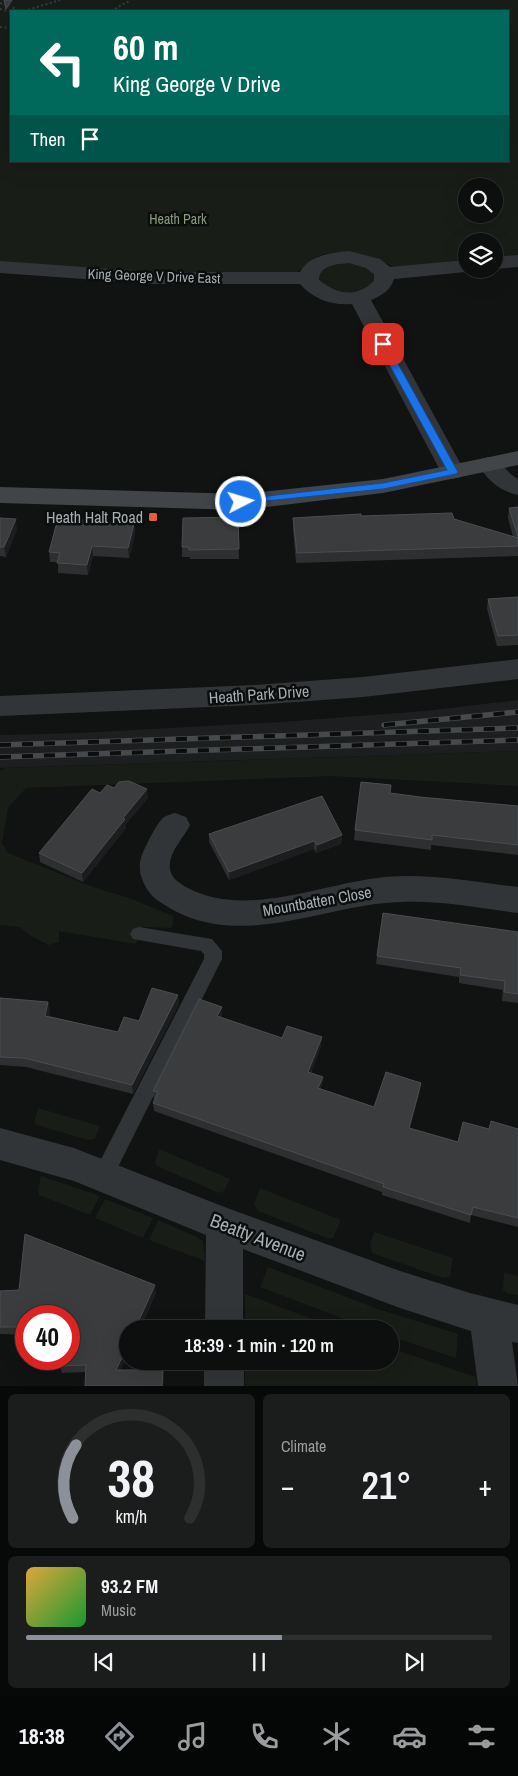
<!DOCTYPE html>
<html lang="en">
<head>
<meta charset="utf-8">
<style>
  :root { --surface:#0d0e0e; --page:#1b1c1c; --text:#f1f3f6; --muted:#9a9c9e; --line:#2d2e2e; --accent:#8c9099 }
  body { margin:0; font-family:"Archivo Narrow",sans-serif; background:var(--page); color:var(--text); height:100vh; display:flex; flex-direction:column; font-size:19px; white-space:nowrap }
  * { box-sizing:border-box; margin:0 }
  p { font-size:16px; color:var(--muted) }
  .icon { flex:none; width:28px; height:28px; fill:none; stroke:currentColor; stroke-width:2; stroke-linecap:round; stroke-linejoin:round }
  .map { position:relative; height:1386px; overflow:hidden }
  .details { display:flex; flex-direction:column; gap:8px; padding:8px; background:#070808; flex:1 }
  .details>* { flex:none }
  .top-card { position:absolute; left:10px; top:10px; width:499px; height:152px; border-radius:0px; box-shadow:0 5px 20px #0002,0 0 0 1px var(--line); background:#00695c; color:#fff; overflow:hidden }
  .fabs { position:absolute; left:458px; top:178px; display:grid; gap:10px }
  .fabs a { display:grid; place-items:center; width:45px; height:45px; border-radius:50%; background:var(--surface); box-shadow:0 5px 20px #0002,0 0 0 1px var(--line); font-size:25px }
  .speed { position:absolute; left:15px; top:1305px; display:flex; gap:10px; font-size:25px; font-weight:700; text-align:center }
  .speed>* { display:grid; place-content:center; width:65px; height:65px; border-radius:50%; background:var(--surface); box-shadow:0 5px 20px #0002,0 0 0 1px var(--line); line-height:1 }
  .speed .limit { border:8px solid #d22; background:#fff; color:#111 }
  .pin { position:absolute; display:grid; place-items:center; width:42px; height:42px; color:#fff; margin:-21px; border-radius:10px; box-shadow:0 2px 8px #0006 }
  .me { position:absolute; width:55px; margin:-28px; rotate:85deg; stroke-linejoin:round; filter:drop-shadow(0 0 4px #0008) }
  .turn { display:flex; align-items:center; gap:18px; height:105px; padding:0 20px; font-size:22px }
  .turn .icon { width:65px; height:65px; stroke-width:2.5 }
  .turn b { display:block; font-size:35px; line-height:42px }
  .then { display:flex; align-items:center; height:48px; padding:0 20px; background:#0003; gap:10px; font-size:19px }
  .big { font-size:38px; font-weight:600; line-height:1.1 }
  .details .tile { flex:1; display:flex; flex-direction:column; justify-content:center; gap:8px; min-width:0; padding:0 18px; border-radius:8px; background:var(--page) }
  .details .dial { align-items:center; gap:0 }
  .dial svg { height:130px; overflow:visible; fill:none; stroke:var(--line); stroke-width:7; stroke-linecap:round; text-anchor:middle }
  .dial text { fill:var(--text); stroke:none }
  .song { display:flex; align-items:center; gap:15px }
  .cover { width:60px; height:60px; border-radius:8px; background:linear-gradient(135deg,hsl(40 70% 55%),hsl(130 70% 35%)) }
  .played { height:5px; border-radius:2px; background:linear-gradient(90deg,var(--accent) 55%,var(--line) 55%) }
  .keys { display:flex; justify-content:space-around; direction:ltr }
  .heat { display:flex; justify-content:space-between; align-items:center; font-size:28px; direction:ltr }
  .details .tiles { flex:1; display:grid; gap:8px; grid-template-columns:1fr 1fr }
  .tile:last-child { grid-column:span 2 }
  .trip { position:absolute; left:119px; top:1320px; width:280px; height:50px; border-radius:25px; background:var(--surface); box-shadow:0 5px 20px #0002,0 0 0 1px var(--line); font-weight:600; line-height:50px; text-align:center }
  .dock { display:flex; height:80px; justify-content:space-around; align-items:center; background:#050606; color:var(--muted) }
  .dock .icon { width:35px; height:35px }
  .dock .selected { color:var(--accent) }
  .dock b { font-size:22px; color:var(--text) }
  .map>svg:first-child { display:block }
  .built { fill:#1d1e1f }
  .green { fill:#191d18; fill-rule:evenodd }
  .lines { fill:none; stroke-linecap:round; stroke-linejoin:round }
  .path { stroke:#393c3e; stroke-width:2; stroke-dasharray:2 2.5; stroke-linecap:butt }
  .lane { fill:#323537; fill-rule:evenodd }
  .street { fill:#323537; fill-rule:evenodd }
  .secondary { fill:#414547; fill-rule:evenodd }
  .rail-casing { stroke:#464a4c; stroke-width:5.5 }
  .rail { stroke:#0c0d0d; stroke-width:4; stroke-dasharray:11; stroke-linecap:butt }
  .wall { fill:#2d2f30 }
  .shaded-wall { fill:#1c1d1e }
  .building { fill:#3a3c3e; stroke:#4a4e50 }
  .route { fill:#1a73e8; stroke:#114b97 }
  .poi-dot { fill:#e15f3b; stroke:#0c0d0d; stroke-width:2 }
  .labels { text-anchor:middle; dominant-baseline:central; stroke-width:5; stroke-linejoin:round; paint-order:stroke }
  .far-park-label { font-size:14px; fill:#889c7c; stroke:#0c0d0d }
  .far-street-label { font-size:14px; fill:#a4aeb2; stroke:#0c0d0d }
  .poi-label { font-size:16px; fill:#a4aeb2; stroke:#0c0d0d; text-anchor:end }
  .street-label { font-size:16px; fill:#a4aeb2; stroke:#0c0d0d }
  .near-street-label { font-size:19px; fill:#a4aeb2; stroke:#0c0d0d }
</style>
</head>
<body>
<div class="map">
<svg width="518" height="1386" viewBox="0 0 518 1386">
  <rect width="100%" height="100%" fill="#111212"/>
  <path class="built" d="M 518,700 L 518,751 L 0,768 L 0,735 L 78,733 L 281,722 L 424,711 Z"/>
  <path class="green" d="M 0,0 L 518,0 L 518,259 L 494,266 L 494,241 L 466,241 L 466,262 L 398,268 L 392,266 L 374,257 C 356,259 338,248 319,256 C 309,260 304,268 296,273 L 175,275 L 0,263 ZM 11,11 L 508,11 L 508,161 L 11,161 ZM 466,186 L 494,186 L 494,214 L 466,214 Z
    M 339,262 L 368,265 L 379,280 L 362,293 L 342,293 L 319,283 L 318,272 L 323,268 Z
    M 518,751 L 518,786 L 332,776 L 26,788 L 8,808 L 2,843 L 8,853 L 93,887 L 132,899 L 173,916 L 173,924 L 171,928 L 142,927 L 136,944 L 59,931 L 59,942 L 49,945 L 31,936 L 20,927 L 0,925 L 0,771 L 6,768 Z
    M 38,1108 L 100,1126 L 95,1139 L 88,1140 L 37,1125 L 34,1122 Z
    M 159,1149 L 230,1179 L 224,1191 L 219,1193 L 157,1166 L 155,1162 Z
    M 41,1176 L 100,1196 L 90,1215 L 39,1195 L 38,1189 Z
    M 260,1188 L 341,1220 L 333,1238 L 327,1238 L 258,1211 L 254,1204 Z
    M 105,1199 L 153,1218 L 143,1238 L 95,1218 Z
    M 158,1220 L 197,1237 L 203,1241 L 205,1261 L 149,1240 Z
    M 374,1232 L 453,1258 L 450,1276 L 443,1278 L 372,1253 L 370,1244 Z
    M 268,1267 L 378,1309 L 458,1334 L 456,1358 L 390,1336 L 390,1329 L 370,1329 L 260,1287 Z
    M 504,1273 L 518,1276 L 518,1295 L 507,1293 L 503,1290 Z
    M 245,1294 L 339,1329 L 245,1329 Z
    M 390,1348 L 476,1377 L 477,1386 L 245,1386 L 245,1361 L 390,1361 Z"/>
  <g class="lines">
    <path class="path" d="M 0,3 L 21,11
      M 0,9 L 11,12
      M 24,11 L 60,0
      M 111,11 L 131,0
      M 0,27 L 11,28"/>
    <path class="lane" d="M 139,927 L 212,939 L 222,951 L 222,959 L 110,1183 L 103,1185 L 96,1183 L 93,1176 L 96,1169 L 204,959 L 204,954 L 201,951 L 133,939 L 130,934 L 133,929 Z"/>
    <path class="street" d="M 349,251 L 380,259 L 390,267 L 466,260 L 466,269 L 474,269 L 466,272 L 394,279 C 391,290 381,296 371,300 L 465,472 L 461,477 L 453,479 L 445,477 L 441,472 L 352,304 C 333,306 313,299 300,284 L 154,284 L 0,273 L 0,261 L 154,272 L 300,272 C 309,255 331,253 349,251 ZM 349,263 L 366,268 L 374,274 L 374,281 C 355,299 337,294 319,280 C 319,265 337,264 349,263 Z
      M 518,255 L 518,267 L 494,269 L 493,269 L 494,257 Z
      M 489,457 C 502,460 506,473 518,479 L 518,495 C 499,491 488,480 477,464 L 481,459 Z
      M 518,659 L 518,679 L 363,697 L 255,705 L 0,716 L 0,696 L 255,685 L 363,677 Z
      M 175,813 L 186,817 L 190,825 C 183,839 168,853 170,869 C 171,878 180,884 188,888 C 247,919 323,883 385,877 C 430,873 474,882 518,887 L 518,913 C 479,908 440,900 401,902 C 326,904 246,949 173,910 C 163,904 153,899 147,889 C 139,875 137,864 144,850 C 149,840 156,824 164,817 C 167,815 172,814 175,813 Z
      M 0,1128 L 74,1148 L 227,1208 L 400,1271 L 470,1293 L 518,1305 L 518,1343 L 512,1342 L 518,1386 L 478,1386 L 471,1331 L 400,1308 L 243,1249 L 243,1329 L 205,1329 L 206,1235 L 74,1181 L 0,1160 Z
      M 204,1361 L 244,1361 L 244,1386 L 204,1386 Z"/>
    <path class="secondary" d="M 518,451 L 518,465 L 383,493 L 241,510 L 0,503 L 0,487 L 241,494 L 383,479 Z"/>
    <defs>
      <path id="rail" d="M 384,725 L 518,712
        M 0,745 L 518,728
        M 0,757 L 518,740"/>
    </defs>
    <use href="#rail" class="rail-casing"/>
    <use href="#rail" class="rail"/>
  </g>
  <path class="wall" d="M 518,507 L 518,556 L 296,563 L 293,528 L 293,518 L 454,519 L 513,537 L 508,518 L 509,508 Z
    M 238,517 L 239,559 L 190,559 L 190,557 L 182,557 L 182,547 Z
    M 0,518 L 17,529 L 6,557 L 0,556 Z
    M 134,524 L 135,534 L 129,558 L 93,556 L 88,575 L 58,573 L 58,562 L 50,562 L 49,552 Z
    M 518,597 L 518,645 L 497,646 L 487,609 L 488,599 Z
    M 114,788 L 148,798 L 125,825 L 126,828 L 83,882 L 40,862 L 39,853 L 100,793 Z
    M 391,793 L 420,797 L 518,806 L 518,855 L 431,845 L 431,850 L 354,840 L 355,830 Z
    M 209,834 L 342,835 L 341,844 L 316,853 L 314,849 L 229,880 L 209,842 Z
    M 518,932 L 518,1003 L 502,1001 L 503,990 L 459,983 L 459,977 L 376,964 L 377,956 Z
    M 178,995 L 179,1004 L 133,1094 L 26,1067 L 0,1065 L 0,998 L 48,1002 L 50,1011 L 49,1016 L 118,1032 L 139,1021 Z
    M 222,1007 L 222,1015 L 221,1018 L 282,1038 L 322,1037 L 321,1046 L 311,1073 L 323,1077 L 322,1085 L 320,1089 L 374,1107 L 420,1091 L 410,1128 L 458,1142 L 489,1129 L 518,1129 L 518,1227 L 471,1215 L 470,1223 L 382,1195 L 382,1192 L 154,1111 L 153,1103 L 155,1099 L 154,1099 L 153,1091 Z
    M 0,1291 L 156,1293 L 140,1329 L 128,1329 L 128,1355 L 120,1370 L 164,1377 L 163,1386 L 85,1386 L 86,1372 L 62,1373 L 60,1366 L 69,1316 L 26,1316 L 26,1335 L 0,1334 Z"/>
  <path class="shaded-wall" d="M 12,0 L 16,0 L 6,14 L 6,9 Z
    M 16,519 L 17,529 L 6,557 L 4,547 Z
    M 134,524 L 135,534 L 129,558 L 128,548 Z
    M 92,546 L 93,556 L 88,575 L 87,565 Z
    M 147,789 L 148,798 L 125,825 L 126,828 L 83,882 L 82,873 L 123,818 Z
    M 342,835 L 341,844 L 316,853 L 317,845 Z
    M 314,841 L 314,849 L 229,880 L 229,872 Z
    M 178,995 L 179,1004 L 133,1094 L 132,1085 Z
    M 48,1002 L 50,1011 L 46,1024 L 45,1016 Z
    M 222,1007 L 222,1015 L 217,1025 L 217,1016 Z
    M 322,1037 L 321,1046 L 308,1080 L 308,1072 Z
    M 323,1077 L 322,1085 L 317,1097 L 318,1088 Z
    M 421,1083 L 420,1091 L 408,1136 L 409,1128 Z
    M 155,1285 L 156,1293 L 140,1329 L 135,1329 Z
    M 128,1345 L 128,1355 L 117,1377 L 116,1370 Z
    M 163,1370 L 164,1377 L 163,1386 L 162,1386 Z"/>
  <path class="building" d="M 4,0 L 12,0 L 6,9 Z
    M 518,507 L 518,537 L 509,508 Z
    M 452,513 L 454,519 L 518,538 L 518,546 L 297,553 L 293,518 L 361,514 L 361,516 Z
    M 238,517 L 239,549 L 189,550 L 189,547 L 182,547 L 183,518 Z
    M 0,518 L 16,519 L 4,547 L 0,547 Z
    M 58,518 L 134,524 L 128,548 L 92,546 L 87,565 L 57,563 L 60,553 L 49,552 Z
    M 518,597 L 518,635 L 498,636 L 488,599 Z
    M 129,781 L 147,789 L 123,818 L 125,819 L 82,873 L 39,853 L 92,789 L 100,793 L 107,785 L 114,788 L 119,782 Z
    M 361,782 L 391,785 L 390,793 L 420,797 L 518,806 L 518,845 L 432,835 L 432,840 L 355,830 Z
    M 322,796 L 342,835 L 317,845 L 314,841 L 229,872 L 209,834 Z
    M 383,913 L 518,932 L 518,994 L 504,992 L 505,981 L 460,975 L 461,968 L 377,956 Z
    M 152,988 L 178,995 L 132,1085 L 24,1058 L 0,1057 L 0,998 L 48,1002 L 45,1016 L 118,1032 L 124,1017 L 139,1021 Z
    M 199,999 L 222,1007 L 217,1016 L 282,1038 L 287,1026 L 322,1037 L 308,1072 L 323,1077 L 318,1088 L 374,1107 L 386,1072 L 421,1083 L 409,1128 L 458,1142 L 463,1122 L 489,1129 L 491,1121 L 518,1129 L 518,1218 L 473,1207 L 471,1215 L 383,1187 L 384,1184 L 153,1103 L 158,1092 L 153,1091 Z
    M 25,1234 L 155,1285 L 135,1329 L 128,1329 L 128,1345 L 116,1370 L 163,1370 L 162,1386 L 85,1386 L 86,1365 L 60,1366 L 61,1359 L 69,1359 L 69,1316 L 26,1316 L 26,1327 L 0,1327 L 0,1291 L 19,1290 Z"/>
  <path class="route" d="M 383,341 L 387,344 L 458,472 L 456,474 L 383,489 L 237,504 L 237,500 L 241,499 L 383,483 L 447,470 L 378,344 Z"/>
  <rect class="poi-dot" x="148" y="512" width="10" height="10" rx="2.5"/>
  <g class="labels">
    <g class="far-park-label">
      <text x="178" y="219">Heath Park</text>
    </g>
    <g class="far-street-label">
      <text transform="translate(154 276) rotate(2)">King George V Drive East</text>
    </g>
    <g class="poi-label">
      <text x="143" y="517">Heath Halt Road</text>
    </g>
    <g class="street-label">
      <text transform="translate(259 694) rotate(-4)">Heath Park Drive</text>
      <text transform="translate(317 901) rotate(-10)">Mountbatten Close</text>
    </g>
    <g class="near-street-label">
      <text transform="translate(258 1237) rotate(21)">Beatty Avenue</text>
    </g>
  </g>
</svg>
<div class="fabs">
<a><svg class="icon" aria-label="search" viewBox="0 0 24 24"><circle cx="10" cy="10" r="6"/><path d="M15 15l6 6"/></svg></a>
<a><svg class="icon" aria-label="layers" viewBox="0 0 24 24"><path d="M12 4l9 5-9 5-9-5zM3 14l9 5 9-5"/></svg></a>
</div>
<div class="speed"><div class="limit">40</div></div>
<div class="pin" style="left:383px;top:344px;background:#d93025"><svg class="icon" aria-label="arrive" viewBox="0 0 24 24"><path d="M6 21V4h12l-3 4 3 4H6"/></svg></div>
<svg class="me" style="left:241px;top:502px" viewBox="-20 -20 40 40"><circle r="17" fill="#1a73e8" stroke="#fff" stroke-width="3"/><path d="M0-11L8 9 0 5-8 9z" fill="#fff"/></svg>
<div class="trip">18:39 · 1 min · 120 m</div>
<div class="top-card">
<div class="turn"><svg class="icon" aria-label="left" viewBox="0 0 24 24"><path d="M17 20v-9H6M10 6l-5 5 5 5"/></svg><div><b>60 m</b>King George V Drive</div></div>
<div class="then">Then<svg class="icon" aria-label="arrive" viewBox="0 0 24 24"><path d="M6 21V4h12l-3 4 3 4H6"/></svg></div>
</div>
</div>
<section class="details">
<div class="tiles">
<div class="tile dial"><svg viewBox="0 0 100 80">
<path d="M14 69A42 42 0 1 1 86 69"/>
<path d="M14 69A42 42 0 0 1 16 24" stroke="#8c9099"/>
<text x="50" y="56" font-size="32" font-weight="700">38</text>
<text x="50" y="72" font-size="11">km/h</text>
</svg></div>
<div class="tile"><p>Climate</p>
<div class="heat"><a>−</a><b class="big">21°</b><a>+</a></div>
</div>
<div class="tile">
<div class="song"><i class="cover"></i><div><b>93.2 FM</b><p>Music</p></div></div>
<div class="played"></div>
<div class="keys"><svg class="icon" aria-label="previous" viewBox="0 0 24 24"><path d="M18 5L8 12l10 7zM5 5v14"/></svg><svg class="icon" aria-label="pause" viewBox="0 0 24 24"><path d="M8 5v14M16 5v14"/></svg><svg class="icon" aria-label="next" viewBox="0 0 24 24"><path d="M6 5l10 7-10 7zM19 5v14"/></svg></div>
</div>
</div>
</section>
<nav class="dock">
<b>18:38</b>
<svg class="icon selected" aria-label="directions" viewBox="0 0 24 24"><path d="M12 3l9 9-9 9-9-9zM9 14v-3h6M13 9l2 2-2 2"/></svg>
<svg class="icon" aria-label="music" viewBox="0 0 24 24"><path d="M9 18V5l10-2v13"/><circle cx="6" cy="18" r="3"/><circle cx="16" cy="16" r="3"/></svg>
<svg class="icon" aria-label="phone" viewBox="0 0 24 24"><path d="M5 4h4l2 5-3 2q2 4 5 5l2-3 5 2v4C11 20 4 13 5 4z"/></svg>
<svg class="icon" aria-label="climate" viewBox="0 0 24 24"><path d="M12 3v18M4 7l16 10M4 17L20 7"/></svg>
<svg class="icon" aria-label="car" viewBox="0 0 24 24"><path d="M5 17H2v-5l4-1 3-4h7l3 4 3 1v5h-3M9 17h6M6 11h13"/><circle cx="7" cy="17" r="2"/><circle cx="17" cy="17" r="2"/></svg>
<svg class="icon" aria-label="filters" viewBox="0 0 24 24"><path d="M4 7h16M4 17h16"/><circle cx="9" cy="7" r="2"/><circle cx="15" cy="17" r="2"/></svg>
</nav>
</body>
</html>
